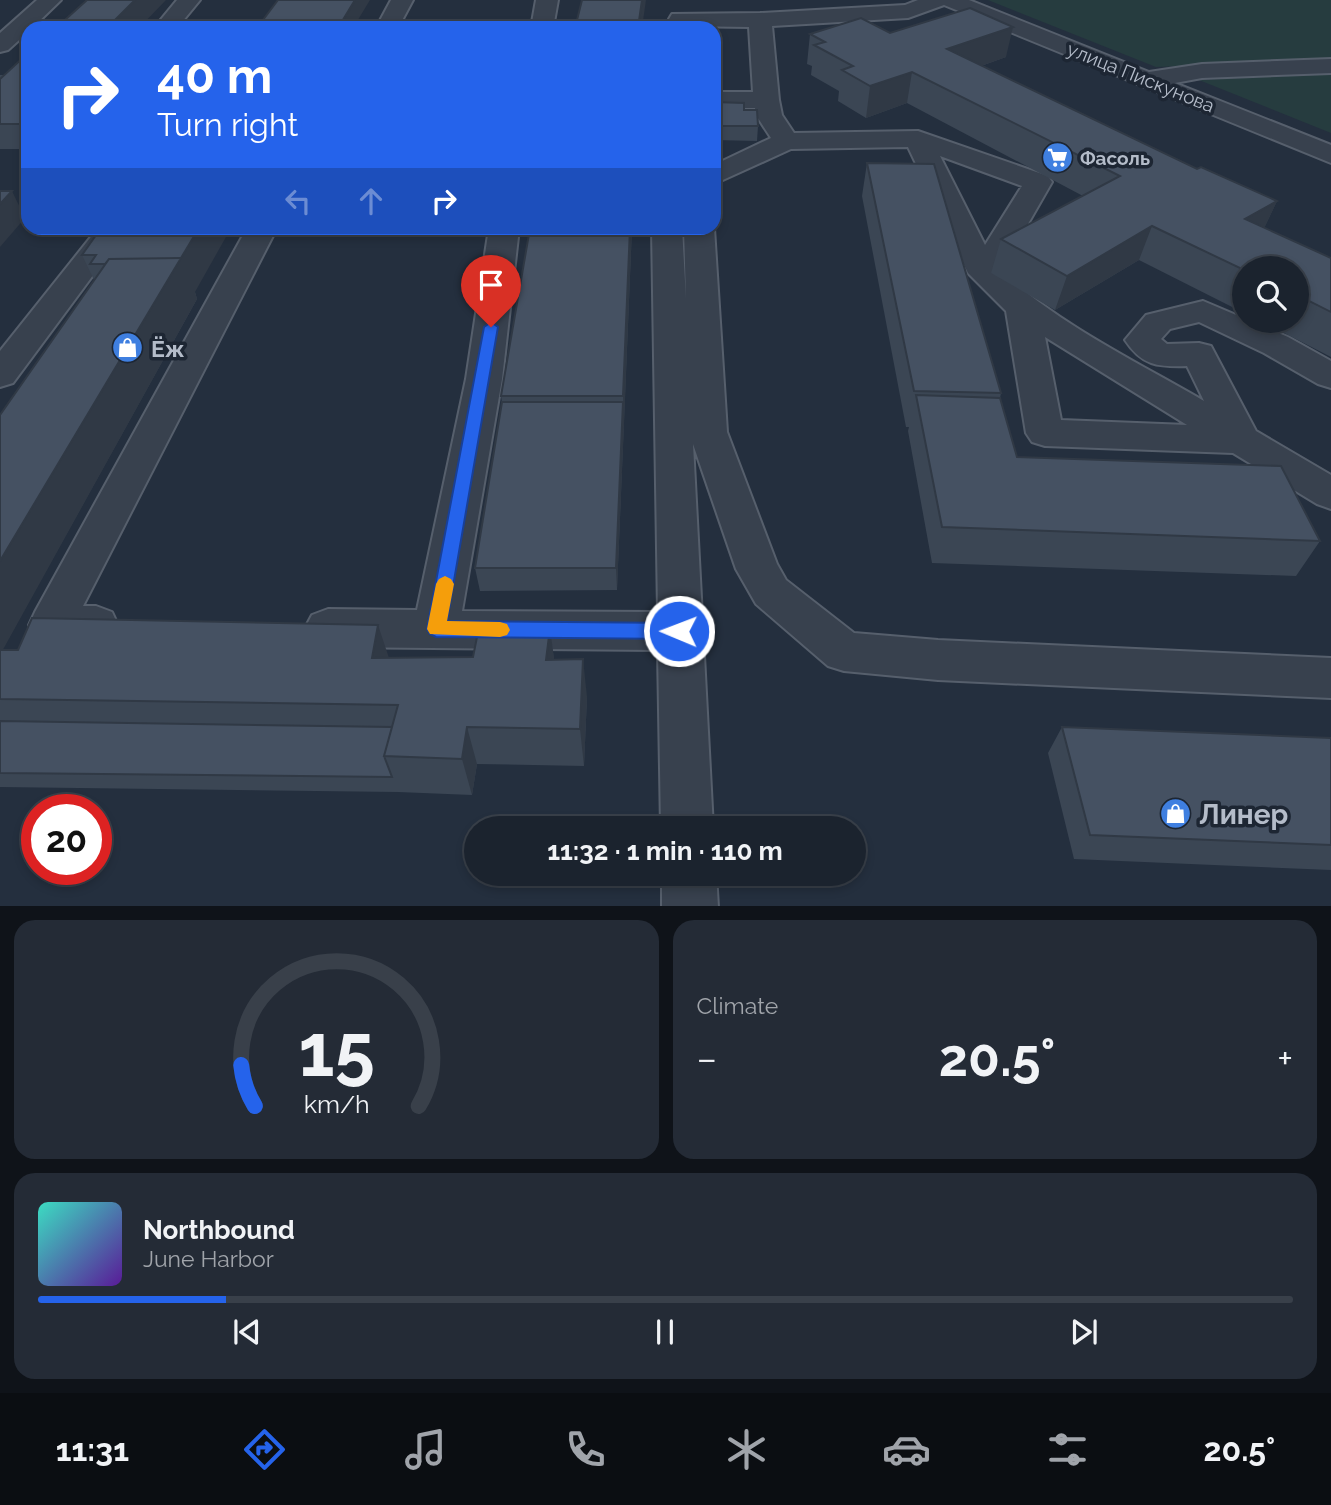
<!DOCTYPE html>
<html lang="en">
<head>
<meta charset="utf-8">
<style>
  :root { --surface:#1b232e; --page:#242b36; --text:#f1f3f6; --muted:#a0a4aa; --line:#39404a; --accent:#2563eb }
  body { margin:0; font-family:Raleway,sans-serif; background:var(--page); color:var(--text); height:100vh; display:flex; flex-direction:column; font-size:26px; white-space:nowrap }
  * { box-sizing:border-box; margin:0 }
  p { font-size:23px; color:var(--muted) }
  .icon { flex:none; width:38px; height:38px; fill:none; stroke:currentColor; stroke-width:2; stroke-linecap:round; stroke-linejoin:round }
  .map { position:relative; height:906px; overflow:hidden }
  .sheet { display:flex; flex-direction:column; gap:14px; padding:14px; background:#0f1319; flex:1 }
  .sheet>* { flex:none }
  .banner { position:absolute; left:21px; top:21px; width:700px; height:214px; border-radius:21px; box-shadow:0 4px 10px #0003,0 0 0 2px var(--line); background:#2563eb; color:#fff; overflow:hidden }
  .controls { position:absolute; left:1232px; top:256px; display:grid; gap:14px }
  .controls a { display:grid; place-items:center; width:77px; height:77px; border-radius:50%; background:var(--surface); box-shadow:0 4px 10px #0003,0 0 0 2px var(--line); font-size:35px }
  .speed { position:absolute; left:21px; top:794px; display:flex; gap:14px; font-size:35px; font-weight:700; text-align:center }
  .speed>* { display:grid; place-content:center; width:91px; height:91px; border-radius:50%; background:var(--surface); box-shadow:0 4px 10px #0003,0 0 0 2px var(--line); line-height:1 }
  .speed .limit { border:10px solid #d22; background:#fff; color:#111 }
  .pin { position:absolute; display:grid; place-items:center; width:60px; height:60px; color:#fff; margin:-72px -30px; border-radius:50% 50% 50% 0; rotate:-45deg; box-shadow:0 0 7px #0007 }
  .pin .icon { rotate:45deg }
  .me { position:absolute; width:77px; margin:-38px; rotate:271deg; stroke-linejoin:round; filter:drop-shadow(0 0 5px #0008) }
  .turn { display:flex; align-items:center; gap:24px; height:147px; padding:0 21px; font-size:32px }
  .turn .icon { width:91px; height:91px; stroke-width:2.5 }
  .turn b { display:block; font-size:49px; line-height:60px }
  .lanes { display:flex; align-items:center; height:66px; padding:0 21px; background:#0003; justify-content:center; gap:35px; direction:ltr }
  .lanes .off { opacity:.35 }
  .big { font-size:52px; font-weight:700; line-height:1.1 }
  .sheet .tile { flex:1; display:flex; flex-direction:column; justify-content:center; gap:10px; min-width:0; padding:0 24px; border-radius:21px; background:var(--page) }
  .sheet .dial { align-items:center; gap:0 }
  .dial svg { height:182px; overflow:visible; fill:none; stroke:var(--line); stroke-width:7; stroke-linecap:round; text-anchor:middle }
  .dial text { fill:var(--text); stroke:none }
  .song { display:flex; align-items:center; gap:21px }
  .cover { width:84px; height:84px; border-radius:10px; background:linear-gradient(135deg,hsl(170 70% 55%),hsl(270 70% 35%)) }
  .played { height:7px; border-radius:4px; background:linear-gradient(90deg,var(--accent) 15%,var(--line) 15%) }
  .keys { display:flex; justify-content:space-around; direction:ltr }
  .heat { display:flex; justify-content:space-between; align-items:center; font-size:38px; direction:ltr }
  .sheet .tiles { flex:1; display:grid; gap:14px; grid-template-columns:1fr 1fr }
  .tile:last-child { grid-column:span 2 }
  .trip { position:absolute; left:464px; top:816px; width:402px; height:70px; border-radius:35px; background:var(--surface); box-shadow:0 4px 10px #0003,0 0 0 2px var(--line); font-weight:700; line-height:70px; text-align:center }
  .tabs { display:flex; height:112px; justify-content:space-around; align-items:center; background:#0b0e12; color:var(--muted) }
  .tabs .icon { width:49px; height:49px }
  .tabs .on { color:var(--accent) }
  .tabs b { font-size:32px; color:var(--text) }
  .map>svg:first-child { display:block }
  .green { fill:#263c3f }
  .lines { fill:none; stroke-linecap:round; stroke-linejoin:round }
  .minor-casing { stroke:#565f6c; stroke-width:4 }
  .minor { fill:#38414e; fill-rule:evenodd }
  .wall { fill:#3b4654 }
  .shaded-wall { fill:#303945 }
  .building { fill:#455162; stroke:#303945; stroke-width:2 }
  .route { fill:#2563eb; stroke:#184099; stroke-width:2 }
  .slow { fill:#f59e0b }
  .labels { text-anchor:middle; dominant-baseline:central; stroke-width:7; stroke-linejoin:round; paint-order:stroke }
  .far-street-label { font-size:19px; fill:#b4bcc9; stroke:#1d2633 }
  .far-poi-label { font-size:19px; font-weight:bold; fill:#b4bcc9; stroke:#1d2633; text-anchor:start }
  .poi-label { font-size:23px; font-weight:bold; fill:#b4bcc9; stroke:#1d2633; text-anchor:start }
  .near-poi-label { font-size:28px; font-weight:bold; fill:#b4bcc9; stroke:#1d2633; text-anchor:start }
</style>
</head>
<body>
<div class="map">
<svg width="1331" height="907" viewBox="0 0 1331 907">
  <rect width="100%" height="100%" fill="#242f3e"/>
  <path class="green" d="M 988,0 L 1331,0 L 1331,61 L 1156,67 Z
    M 1331,74 L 1331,133 L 1199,80 Z"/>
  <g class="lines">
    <defs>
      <path id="minor" d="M 37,0 L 61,0 L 32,28 L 28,28 L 28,32 L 8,50 L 0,52 L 0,33 Z
        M 177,0 L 200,0 L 177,28 L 154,28 Z
        M 391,0 L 413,0 L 398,28 L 376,28 Z
        M 536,0 L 558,0 L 553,28 L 531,28 Z
        M 918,0 L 969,0 L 1149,72 L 1202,64 L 1331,59 L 1331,73 L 1202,78 L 1175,83 L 1331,145 L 1331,163 L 944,5 L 908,18 L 772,26 L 779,100 L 782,115 L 794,133 L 918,131 L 1048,176 L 1052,182 L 1001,271 C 1060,325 1135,361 1204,401 L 1187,366 C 1158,367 1142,366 1125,340 L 1146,315 L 1203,301 L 1288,337 L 1331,361 L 1331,388 L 1318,384 L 1264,353 L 1199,322 L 1170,329 L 1161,339 L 1167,344 L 1199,343 L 1211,346 L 1256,431 L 1331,475 L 1331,509 L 1317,504 L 1233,453 L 1045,446 L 1032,442 L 1026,433 L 1006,311 L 968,273 L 908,147 L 791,149 L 714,184 L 714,165 L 771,138 L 756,115 L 755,108 L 714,108 L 714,92 L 753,92 L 749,27 L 680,26 L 672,24 L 669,19 L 672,14 L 760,13 L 905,5 ZM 940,156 L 1022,186 L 985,245 ZM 1045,337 L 1187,425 L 1061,420 Z
        M 98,228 L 128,228 L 13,383 L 0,387 L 0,351 Z
        M 247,228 L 277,228 L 83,606 L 96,606 L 112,612 L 118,625 L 112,638 C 88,646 59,646 35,638 L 29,625 L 35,612 Z
        M 489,228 L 519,228 L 502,379 L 462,611 L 658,612 L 652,228 L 682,228 L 686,299 L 684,228 L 714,228 L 727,432 L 777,564 L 786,580 L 854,633 L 938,640 L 1331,658 L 1331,698 L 938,680 L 844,671 L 828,666 L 756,604 L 736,569 L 693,444 L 713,828 L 661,828 L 658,650 L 328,647 L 312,641 L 305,628 L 312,615 L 328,609 L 417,610 L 466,379 Z
        M 662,873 L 716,873 L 718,907 L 662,907 Z"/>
    </defs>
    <use href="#minor" class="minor-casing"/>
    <use href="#minor" class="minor"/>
  </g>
  <path class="wall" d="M 890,33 L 1006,57 L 981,66 L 1197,169 L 1277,201 L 1264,228 L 1331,258 L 1331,357 L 1259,320 L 1297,320 L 1297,268 L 1244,268 L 1244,313 L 1139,260 L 1055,310 L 991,273 L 1001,239 L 1083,196 L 907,103 L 866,118 L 838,101 L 839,91 L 811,75 L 812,66 L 807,64 L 810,34 Z
    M 28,53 L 28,149 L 0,149 L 0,75 L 4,75 Z
    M 714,102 L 744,110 L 758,126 L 757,141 L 714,140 Z
    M 867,163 L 1001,393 L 1000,398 L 1017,457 L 1320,541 L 1296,576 L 932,563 L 908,431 L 909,427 L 906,427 L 862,196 Z
    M 101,228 L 195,292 L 197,299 L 2,650 L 389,658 L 473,657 L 550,628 L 554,660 L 587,697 L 584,766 L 477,764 L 472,795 L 398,792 L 0,787 L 0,415 L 94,280 L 82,255 Z
    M 530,228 L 632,228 L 617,590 L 480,591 L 475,568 L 502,402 L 501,396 Z
    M 1062,727 L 1331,738 L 1331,870 L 1074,859 L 1048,753 Z"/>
  <path class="shaded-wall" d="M 135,0 L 166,0 L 139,28 L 107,28 Z
    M 355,0 L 370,0 L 353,28 L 338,28 Z
    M 642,0 L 646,0 L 642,28 L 638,28 Z
    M 1013,27 L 1006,57 L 941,80 L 947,49 Z
    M 912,72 L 907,103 L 866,118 L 870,86 Z
    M 12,191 L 25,218 L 0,247 L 0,204 Z
    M 1277,201 L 1261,235 L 1245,219 Z
    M 1152,226 L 1139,260 L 1055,310 L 1067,276 Z
    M 199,228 L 231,228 L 195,292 L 197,299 L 0,655 L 0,561 Z
    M 630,228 L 632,228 L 624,425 L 623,396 Z
    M 623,402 L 624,425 L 617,590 L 616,568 Z
    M 378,625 L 391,664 L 372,658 Z
    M 550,628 L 555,666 L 546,660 Z
    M 583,659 L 587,697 L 584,766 L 580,729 Z
    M 467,727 L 477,764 L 472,795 L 462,759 Z"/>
  <path class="building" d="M 87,0 L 135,0 L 107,28 L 56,28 Z
    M 278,0 L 355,0 L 338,28 L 257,28 Z
    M 582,0 L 642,0 L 638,28 L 575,28 Z
    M 970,8 L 1013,27 L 947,49 L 1197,169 L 1201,167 L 1277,201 L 1245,219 L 1331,258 L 1331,312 L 1297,295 L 1297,268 L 1244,268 L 1244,270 L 1152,226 L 1067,276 L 1001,239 L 1120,176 L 912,72 L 870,86 L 842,70 L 853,66 L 814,45 L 825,42 L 810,34 L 861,18 L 890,33 Z
    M 28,53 L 28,124 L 0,124 L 0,79 Z
    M 714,102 L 744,103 L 744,110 L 757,110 L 758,126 L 714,126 Z
    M 867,163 L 934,164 L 1001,393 L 914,391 Z
    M 0,191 L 12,191 L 0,204 Z
    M 101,228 L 199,228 L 181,258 L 109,259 L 105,264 L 90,264 L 96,255 L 82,255 Z
    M 530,228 L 630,228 L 623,396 L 501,396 Z
    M 181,258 L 0,561 L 0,415 L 109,259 Z
    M 916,395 L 1000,398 L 1017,457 L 1281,466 L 1320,541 L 942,527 Z
    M 502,402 L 623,402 L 616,568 L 475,568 Z
    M 32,618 L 378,625 L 372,658 L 473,657 L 479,627 L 550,628 L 546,660 L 583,659 L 580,729 L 467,727 L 462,759 L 384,756 L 398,705 L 0,699 L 0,650 L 18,650 Z
    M 0,721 L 392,727 L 384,756 L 392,777 L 0,773 Z
    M 1062,727 L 1331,738 L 1331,845 L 1090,835 Z"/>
  <path class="route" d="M 491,322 L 498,327 L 447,621 L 679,623 L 686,626 L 689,631 L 686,637 L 679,639 L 436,637 L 430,634 L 427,629 L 484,327 Z"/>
  <path class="slow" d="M 445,576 L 451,579 L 454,584 L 447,621 L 500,622 L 507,624 L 510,630 L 507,635 L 500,637 L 430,634 L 427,629 L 436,584 L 439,579 Z"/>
  <defs>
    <symbol id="supermarket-disc" viewBox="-11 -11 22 22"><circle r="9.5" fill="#3f7fe0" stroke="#1d2633"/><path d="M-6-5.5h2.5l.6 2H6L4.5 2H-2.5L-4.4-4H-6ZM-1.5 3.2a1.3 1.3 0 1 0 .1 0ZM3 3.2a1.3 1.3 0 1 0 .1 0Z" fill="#fff"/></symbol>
    <symbol id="shop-disc" viewBox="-11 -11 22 22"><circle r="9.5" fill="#3f7fe0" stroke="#1d2633"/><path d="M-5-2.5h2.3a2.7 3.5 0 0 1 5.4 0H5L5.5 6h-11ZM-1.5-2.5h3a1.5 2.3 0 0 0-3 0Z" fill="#fff"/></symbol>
  </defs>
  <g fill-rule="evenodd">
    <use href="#supermarket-disc" x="1040" y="140" width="35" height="35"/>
    <use href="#shop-disc" x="110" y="330" width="35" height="35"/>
    <use href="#shop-disc" x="1158" y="796" width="35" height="35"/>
  </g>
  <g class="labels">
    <g class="far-street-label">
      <text transform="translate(1141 77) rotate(22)">улица Пискунова</text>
    </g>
    <g class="far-poi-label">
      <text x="1080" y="158">Фасоль</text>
    </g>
    <g class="poi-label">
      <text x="151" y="348">Ёж</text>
    </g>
    <g class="near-poi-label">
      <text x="1199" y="814">Линер</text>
    </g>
  </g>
</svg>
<div class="controls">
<a><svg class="icon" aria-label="search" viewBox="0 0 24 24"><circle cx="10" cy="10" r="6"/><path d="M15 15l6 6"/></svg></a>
</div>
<div class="speed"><div class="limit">20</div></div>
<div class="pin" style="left:491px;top:327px;background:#d93025"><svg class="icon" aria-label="arrive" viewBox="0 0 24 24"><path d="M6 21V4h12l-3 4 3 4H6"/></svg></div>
<svg class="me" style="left:679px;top:631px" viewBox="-20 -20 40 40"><circle r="17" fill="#2563eb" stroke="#fff" stroke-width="3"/><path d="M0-11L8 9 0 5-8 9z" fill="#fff"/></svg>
<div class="trip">11:32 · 1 min · 110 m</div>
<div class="banner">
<div class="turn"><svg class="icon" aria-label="right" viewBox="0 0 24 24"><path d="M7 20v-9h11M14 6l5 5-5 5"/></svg><div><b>40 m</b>Turn right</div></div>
<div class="lanes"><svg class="icon off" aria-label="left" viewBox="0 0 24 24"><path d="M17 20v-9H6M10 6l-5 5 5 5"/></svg><svg class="icon off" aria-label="ahead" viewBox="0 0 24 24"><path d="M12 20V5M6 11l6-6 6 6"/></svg><svg class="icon" aria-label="right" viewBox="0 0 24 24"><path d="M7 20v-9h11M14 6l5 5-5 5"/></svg></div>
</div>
</div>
<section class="sheet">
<div class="tiles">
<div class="tile dial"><svg viewBox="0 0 100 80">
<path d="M14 69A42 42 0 1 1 86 69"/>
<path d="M14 69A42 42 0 0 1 8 51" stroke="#2563eb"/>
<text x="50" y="56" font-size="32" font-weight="700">15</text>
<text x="50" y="72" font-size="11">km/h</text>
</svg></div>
<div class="tile"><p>Climate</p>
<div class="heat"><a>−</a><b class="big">20.5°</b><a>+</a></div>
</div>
<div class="tile">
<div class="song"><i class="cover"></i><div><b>Northbound</b><p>June Harbor</p></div></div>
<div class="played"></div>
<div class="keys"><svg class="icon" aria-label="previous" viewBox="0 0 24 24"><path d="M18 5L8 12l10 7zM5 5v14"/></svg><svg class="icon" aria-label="pause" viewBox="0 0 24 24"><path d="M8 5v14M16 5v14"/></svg><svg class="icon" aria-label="next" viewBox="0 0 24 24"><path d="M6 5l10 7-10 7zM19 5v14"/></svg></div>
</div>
</div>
</section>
<nav class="tabs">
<b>11:31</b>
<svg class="icon on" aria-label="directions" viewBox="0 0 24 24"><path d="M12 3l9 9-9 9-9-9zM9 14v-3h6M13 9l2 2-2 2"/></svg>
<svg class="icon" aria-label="music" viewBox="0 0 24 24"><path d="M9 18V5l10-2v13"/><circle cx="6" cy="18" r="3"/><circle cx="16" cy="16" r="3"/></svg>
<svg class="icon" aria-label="phone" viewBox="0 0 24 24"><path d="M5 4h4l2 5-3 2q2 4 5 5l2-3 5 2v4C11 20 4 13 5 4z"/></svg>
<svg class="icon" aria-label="climate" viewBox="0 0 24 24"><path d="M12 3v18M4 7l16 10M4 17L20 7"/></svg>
<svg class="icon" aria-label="car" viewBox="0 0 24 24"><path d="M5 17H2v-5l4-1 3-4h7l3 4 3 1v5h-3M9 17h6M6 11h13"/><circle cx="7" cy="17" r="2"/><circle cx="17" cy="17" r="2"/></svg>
<svg class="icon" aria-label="filters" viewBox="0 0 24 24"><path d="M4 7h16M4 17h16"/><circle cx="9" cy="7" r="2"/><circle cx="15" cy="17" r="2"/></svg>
<b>20.5°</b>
</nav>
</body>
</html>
